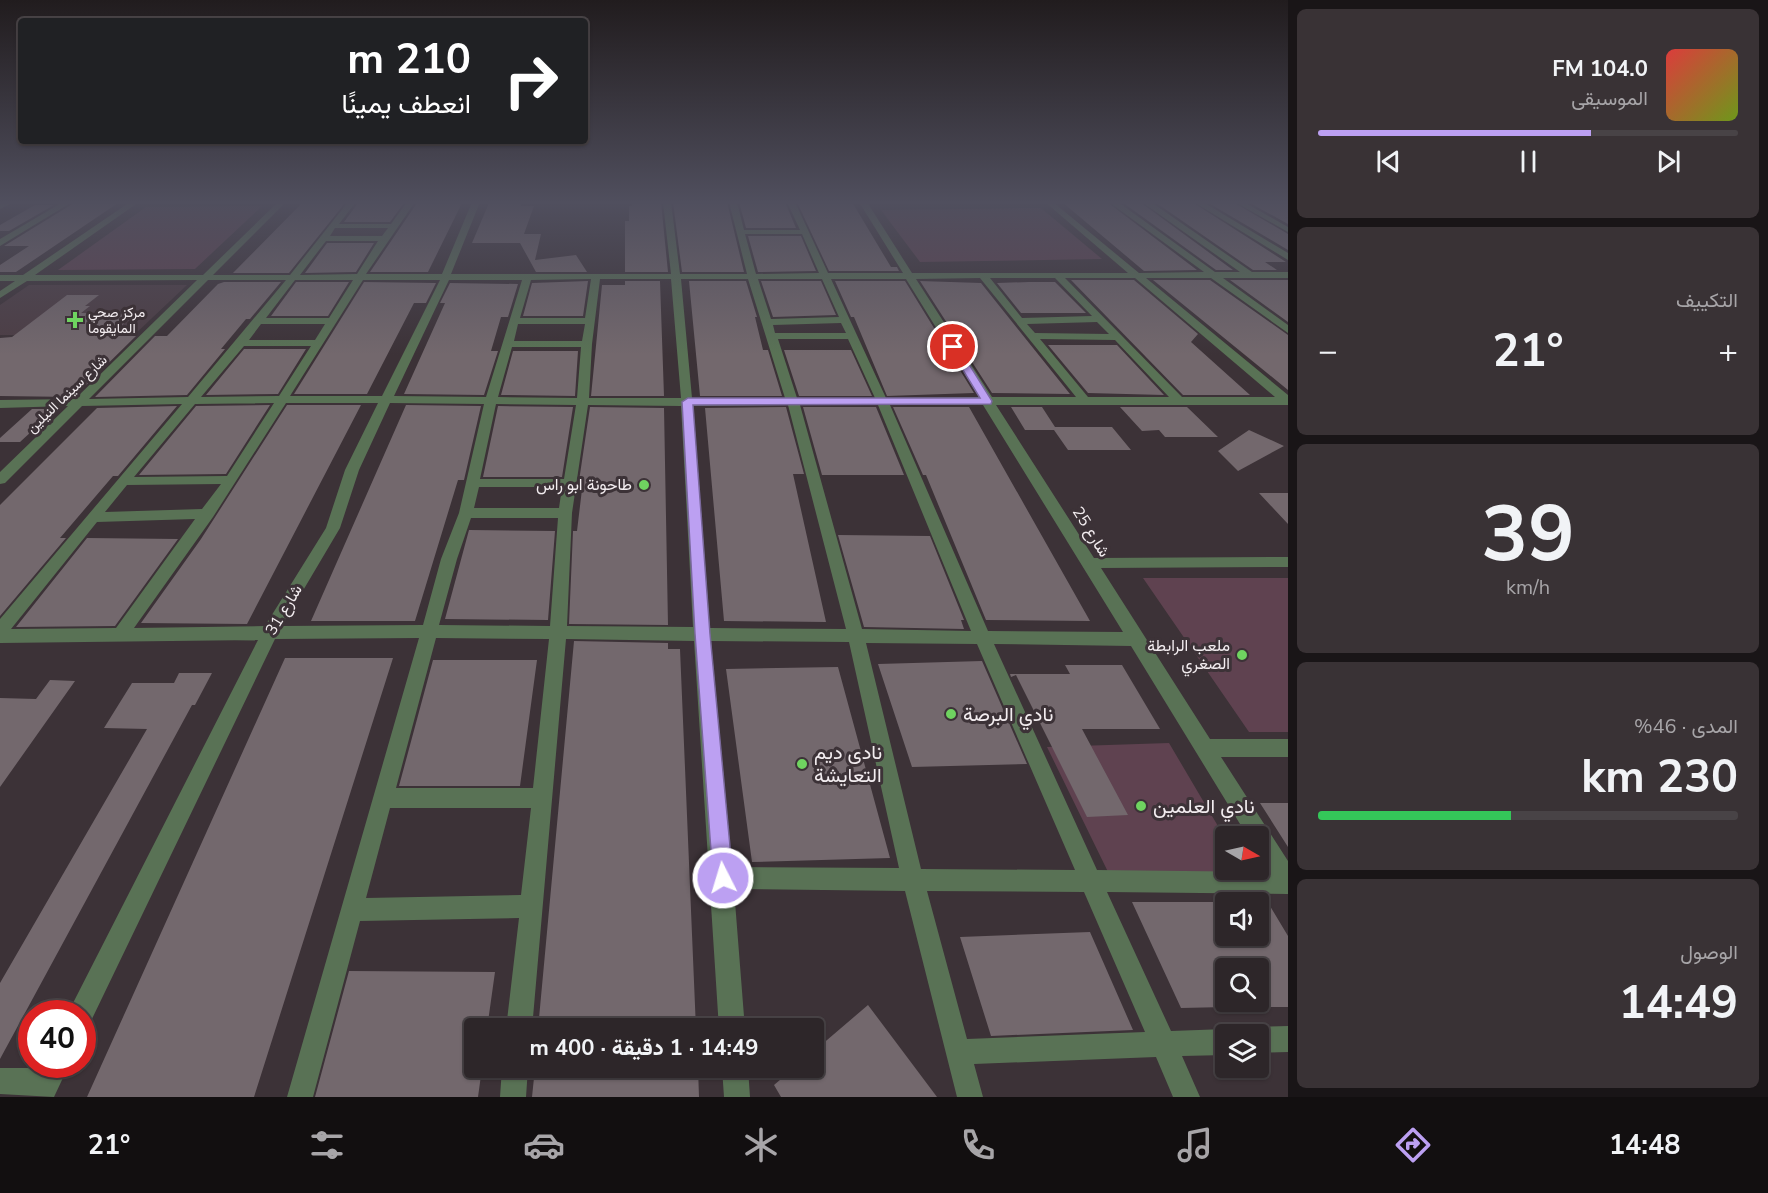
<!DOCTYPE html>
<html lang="ar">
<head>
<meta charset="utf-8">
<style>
  :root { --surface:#2d2629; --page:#393235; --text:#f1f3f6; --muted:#a7a5a8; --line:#484346; --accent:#bca0f2 }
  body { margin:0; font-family:"Nunito Sans",Vazirmatn,sans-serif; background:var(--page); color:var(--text); direction:rtl; height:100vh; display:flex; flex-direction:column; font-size:22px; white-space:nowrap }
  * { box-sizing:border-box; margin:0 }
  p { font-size:20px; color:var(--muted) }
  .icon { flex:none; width:33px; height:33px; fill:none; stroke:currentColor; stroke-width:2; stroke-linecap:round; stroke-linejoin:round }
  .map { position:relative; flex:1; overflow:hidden; direction:ltr }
  .details { display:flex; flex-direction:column; gap:9px; padding:9px; background:#191517; width:480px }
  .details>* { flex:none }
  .guide { position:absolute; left:18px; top:18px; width:570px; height:126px; border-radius:6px; box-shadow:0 2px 4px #0004,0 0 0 2px var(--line); direction:rtl; background:#202124; color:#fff; overflow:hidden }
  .needle { width:39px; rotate:99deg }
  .controls { position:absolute; left:1215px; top:826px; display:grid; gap:12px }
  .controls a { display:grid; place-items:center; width:54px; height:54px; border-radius:6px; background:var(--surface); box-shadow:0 2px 4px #0004,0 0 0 2px var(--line); font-size:30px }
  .speed { position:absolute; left:18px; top:1000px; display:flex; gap:12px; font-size:30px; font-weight:700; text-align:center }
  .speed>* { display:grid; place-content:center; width:78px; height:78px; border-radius:50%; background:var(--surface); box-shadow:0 2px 4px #0004,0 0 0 2px var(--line); line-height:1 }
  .speed .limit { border:9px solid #d22; background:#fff; color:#111 }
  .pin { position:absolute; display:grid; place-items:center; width:51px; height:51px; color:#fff; margin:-26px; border:3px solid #fff; border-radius:50%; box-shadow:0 2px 6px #0007 }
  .me { position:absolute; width:66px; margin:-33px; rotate:355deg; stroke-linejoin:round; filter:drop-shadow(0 0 4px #0008) }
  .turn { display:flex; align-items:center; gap:21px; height:126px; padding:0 18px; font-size:27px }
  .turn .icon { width:78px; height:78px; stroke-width:2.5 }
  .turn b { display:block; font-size:42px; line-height:51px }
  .big { font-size:45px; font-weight:700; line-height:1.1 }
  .details .card { flex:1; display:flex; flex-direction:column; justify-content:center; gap:9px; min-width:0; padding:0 21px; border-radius:9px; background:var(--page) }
  .details .dial { align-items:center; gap:0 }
  .dial b { font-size:78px; line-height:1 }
  .song { display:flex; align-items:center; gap:18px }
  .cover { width:72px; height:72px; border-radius:9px; background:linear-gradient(135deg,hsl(0 70% 55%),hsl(80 70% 35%)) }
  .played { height:6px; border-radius:3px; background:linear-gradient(90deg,var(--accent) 65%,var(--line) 65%) }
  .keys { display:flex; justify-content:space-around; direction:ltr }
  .heat { display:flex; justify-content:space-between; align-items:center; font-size:33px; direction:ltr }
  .charge { height:9px; border-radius:4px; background:linear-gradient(90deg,#34c759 46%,var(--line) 0) }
  .trip { position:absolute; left:464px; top:1018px; width:360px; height:60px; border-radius:6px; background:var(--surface); box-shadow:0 2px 4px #0004,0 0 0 2px var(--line); font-weight:700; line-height:60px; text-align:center; direction:rtl }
  .tabs { display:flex; height:96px; justify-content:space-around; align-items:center; background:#120f10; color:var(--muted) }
  .tabs .icon { width:42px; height:42px }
  .tabs .on { color:var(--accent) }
  .tabs b { font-size:27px; color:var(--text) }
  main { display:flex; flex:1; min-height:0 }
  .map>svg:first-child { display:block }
  .built { fill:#4c3d44 }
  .green { fill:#5f4250 }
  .building { fill:#73686d }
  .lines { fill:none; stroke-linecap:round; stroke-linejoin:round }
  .minor { fill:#597255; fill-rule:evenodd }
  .route { fill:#bca0f2; stroke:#7a689d; stroke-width:1.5 }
  .poi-dot { fill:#6fd360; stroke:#3c3237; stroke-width:2 }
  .labels { text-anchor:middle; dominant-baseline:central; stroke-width:6; stroke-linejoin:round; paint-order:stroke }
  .far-poi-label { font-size:14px; fill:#f3edf0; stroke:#3c3237; text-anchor:start }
  .far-street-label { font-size:14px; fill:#f3edf0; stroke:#3c3237 }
  .poi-label { font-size:16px; fill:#f3edf0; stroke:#3c3237; text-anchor:end }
  .street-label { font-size:16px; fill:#f3edf0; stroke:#3c3237 }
  .near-poi-label { font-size:20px; fill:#f3edf0; stroke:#3c3237; text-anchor:start }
</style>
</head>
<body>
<main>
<section class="details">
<div class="card">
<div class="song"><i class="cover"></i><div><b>104.0 FM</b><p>الموسيقى</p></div></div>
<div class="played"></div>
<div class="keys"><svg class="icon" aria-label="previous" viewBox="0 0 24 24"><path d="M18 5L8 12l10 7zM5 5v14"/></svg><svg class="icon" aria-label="pause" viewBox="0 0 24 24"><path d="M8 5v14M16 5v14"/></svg><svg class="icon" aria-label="next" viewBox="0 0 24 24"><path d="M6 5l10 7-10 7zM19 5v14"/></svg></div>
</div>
<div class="card"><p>التكييف</p>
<div class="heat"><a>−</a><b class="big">21°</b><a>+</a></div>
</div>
<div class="card dial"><b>39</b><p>km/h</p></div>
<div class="card"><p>المدى · 46%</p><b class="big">230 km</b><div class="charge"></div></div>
<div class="card"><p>الوصول</p><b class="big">14:49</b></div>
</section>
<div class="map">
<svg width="1288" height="1097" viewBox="0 0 1288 1097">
  <rect width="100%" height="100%" fill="#3c3237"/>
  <path class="built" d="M 29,285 L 187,285 L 134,335 L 0,335 L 0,305 Z"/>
  <path class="green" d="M 262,206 L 195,269 L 58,270 L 146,207 Z
    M 1041,208 L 1102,259 L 920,262 L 881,210 Z
    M 1143,578 L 1288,578 L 1288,732 L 1249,732 Z
    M 1169,743 L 1225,838 L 1226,870 L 1244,870 L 1248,877 L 1110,876 L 1047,747 Z"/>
  <path class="building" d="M 632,202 L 661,202 L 668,272 L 625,272 L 625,221 L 629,221 L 629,206 L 632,206 Z
    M 673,202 L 727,202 L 744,272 L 682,272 Z
    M 739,202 L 785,202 L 796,228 L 746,228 Z
    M 797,202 L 852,202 L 891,267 L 897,267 L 899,271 L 829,271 Z
    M 1062,202 L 1107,202 L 1197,270 L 1144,271 Z
    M 1122,202 L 1140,202 L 1233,270 L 1216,270 Z
    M 1155,202 L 1192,202 L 1286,262 L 1265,262 L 1277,270 L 1253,270 Z
    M 1207,202 L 1233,202 L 1288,234 L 1288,250 Z
    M 1248,202 L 1288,202 L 1288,224 Z
    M 74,203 L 118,203 L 16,272 L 0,272 L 0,265 L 29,246 L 4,246 Z
    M 302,203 L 345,203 L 289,273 L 233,273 Z
    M 358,203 L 404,203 L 390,222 L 344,222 Z
    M 417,203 L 462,203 L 428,272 L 370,272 Z
    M 489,203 L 521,203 L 521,206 L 534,206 L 524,234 L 541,234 L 535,260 L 576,255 L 587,272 L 536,272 L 520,243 L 472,243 Z
    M 35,205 L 54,205 L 9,231 L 0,231 L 0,225 Z
    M 748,236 L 801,236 L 816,271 L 758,272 Z
    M 327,243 L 374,243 L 356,272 L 305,273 Z
    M 1071,280 L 1134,280 L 1198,334 L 1191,342 L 1250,395 L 1183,395 Z
    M 1153,280 L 1210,280 L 1288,335 L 1288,390 Z
    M 1230,280 L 1288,280 L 1288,322 Z
    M 588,281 L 583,316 L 523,316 L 532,283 Z
    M 625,281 L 660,281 L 664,396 L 591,396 L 602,285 L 625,285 Z
    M 689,281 L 746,281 L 757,317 L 755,317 L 763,350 L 768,350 L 782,396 L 700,396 Z
    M 761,281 L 821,281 L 836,315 L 773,317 Z
    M 835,281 L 905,281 L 974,393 L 887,396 L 854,317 L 851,317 Z
    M 920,281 L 981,283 L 1070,394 L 992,393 Z
    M 224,282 L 281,282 L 250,319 L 246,319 L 221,349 L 225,349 L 187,395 L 95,397 L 155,336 L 167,336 L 218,284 Z
    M 296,282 L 349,282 L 328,316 L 271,316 Z
    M 364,282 L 436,283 L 426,303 L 414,303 L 367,394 L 294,394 Z
    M 1029,282 L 1055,282 L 1086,313 L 1021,313 L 997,283 Z
    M 450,283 L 518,284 L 508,317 L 501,317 L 491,351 L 498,351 L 484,395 L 404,394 L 445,303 L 440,303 Z
    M 67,295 L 99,295 L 85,306 L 90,306 L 81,313 L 135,314 L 109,336 L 136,336 L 74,397 L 0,396 L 0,338 L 12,337 Z
    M 1048,345 L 1117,345 L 1164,395 L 1088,393 Z
    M 244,349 L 306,349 L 278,394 L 206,395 Z
    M 784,350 L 851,350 L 872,396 L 799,396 Z
    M 513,351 L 578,351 L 575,396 L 501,395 Z
    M 270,405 L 226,474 L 139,475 L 196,406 Z
    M 287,405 L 361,405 L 247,624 L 141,623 L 201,539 Z
    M 406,405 L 481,406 L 464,480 L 458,480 L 415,621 L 311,621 Z
    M 177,406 L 118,476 L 113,476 L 60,538 L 66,538 L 0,616 L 0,505 L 97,408 Z
    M 498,406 L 573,407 L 562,477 L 483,477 Z
    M 590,407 L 664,408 L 668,625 L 569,624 L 573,531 L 577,531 L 583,481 L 579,481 Z
    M 786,407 L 804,474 L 793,474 L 826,622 L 724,621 L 705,408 Z
    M 803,407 L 876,407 L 904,475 L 822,475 Z
    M 893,407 L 969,407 L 1090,621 L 986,620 L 926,475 L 923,475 Z
    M 1011,407 L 1042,407 L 1055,427 L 1112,427 L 1131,450 L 1068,450 L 1054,430 L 1025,430 Z
    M 1120,407 L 1187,407 L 1218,437 L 1165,437 L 1159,430 L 1142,431 Z
    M 32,409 L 56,409 L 20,442 L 0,442 L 0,438 Z
    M 1249,430 L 1284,446 L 1238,471 L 1218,451 Z
    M 1259,493 L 1288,493 L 1288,524 Z
    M 469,530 L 555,531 L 548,620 L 445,619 Z
    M 838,535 L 930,536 L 964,620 L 961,620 L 964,629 L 864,627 Z
    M 87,538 L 178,539 L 115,626 L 16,627 Z
    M 574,641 L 668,643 L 668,649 L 680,649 L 696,1029 L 538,1029 Z
    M 285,658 L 393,658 L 254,1097 L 87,1097 Z
    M 433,660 L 537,660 L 520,786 L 399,786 Z
    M 982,661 L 1027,764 L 912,767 L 878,664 Z
    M 1065,665 L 1122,665 L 1160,729 L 1082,729 L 1128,815 L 1087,817 L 1016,675 L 1011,677 L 1010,674 L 1070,674 Z
    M 838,667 L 890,858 L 752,862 L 726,669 Z
    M 179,673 L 212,673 L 195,705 L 192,705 L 0,1059 L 0,983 L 147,729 L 104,728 L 132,683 L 174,683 Z
    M 50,680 L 75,681 L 0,787 L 0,698 L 36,699 Z
    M 1260,803 L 1288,803 L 1288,847 Z
    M 1258,896 L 1264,896 L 1288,936 L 1288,1007 L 1258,1007 L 1258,969 L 1226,969 L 1226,1007 L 1181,1008 L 1132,902 L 1226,902 L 1226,936 L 1258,936 Z
    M 1090,932 L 1133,1030 L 991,1036 L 960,937 Z
    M 349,971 L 495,972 L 487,1029 L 474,1029 L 474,1068 L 482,1068 L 478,1097 L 315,1097 Z
    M 868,1005 L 937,1097 L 781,1097 L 774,1085 L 794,1068 L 813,1068 L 813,1052 Z
    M 535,1068 L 698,1068 L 699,1097 L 532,1097 Z"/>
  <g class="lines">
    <path class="minor" d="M 4,202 L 14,202 L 0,209 L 0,204 Z
      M 63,202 L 72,202 L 0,246 L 0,239 Z
      M 130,202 L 139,202 L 35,275 L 203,275 L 278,202 L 286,202 L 213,275 L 290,275 L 348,202 L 356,202 L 339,224 L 391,224 L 407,202 L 415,202 L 366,274 L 442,274 L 472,202 L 480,202 L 451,274 L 671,274 L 663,202 L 671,202 L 680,274 L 747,274 L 729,202 L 737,202 L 744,230 L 800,230 L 787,202 L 795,202 L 828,273 L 903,273 L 859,202 L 867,202 L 912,273 L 1128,273 L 1045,202 L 1053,202 L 1139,273 L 1204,272 L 1109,202 L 1118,202 L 1215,272 L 1240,272 L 1142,202 L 1151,202 L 1252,272 L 1288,272 L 1288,278 L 1223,278 L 1288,325 L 1288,333 L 1211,278 L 1146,278 L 1288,395 L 1288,405 L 996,405 L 1094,558 L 1288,557 L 1288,567 L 1101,568 L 1210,739 L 1288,739 L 1288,757 L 1221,757 L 1288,861 L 1288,894 L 1107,892 L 1171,1031 L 1226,1029 L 1235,1033 L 1236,1035 L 1226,1035 L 1226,1055 L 1182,1056 L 1200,1097 L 1173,1097 L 1156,1057 L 974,1064 L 983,1097 L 957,1097 L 905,891 L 734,889 L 745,1029 L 719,1029 L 694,641 L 566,639 L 532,1029 L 506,1029 L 519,918 L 360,921 L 313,1097 L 287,1097 L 419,638 L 275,639 L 90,1023 L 82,1026 L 82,1014 L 68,1014 L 72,1005 L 258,640 L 0,643 L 0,619 L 182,404 L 82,406 L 5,483 L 0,484 L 0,472 L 68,406 L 0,408 L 0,400 L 75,399 L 197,280 L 27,281 L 0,298 L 0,291 L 15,281 L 0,281 L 0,275 L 23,275 ZM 335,228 L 388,228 L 382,236 L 330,236 ZM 745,234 L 802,234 L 819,273 L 756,274 ZM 326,241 L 378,241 L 357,274 L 300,275 ZM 980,278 L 1076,397 L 992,397 L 916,279 ZM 990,278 L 1055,278 L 1092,316 L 1022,318 ZM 1065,278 L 1135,278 L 1275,397 L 1182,397 ZM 591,279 L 585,318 L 520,318 L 531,280 ZM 600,279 L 671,279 L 681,398 L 589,398 L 592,344 ZM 681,279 L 748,279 L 785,398 L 692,398 ZM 758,279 L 822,279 L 839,317 L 771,319 ZM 831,279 L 906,279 L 979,397 L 886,398 ZM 208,280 L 286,280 L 188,397 L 89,399 ZM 295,280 L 353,280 L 329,318 L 266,318 ZM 363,280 L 440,280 L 382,396 L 290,396 ZM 449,280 L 522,280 L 486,397 L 394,396 ZM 1097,322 L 1109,334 L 1035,333 L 1027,324 ZM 841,323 L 846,333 L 775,333 L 773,325 ZM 261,324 L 325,324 L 315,340 L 249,340 ZM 518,324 L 585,324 L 582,341 L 514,341 ZM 778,339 L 848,339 L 875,398 L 797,398 ZM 1040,339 L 1115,340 L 1169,397 L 1088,397 ZM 244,346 L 311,346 L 279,396 L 201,397 ZM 512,347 L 581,347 L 577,398 L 498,397 ZM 274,403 L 227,476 L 134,477 L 195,404 ZM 286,403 L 378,403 L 345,470 L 326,528 L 265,626 L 134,628 L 213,517 ZM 390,403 L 484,404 L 459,513 L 441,559 L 423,625 L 282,626 L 340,528 L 359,470 ZM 496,404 L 576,405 L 564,479 L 480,479 ZM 588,405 L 681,406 L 693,627 L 567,626 L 572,513 ZM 788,405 L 846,629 L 710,628 L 693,406 ZM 800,405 L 878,405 L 971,631 L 862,629 ZM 890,405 L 983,405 L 1123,632 L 988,631 ZM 221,484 L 202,509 L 105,512 L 127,485 ZM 479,487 L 562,487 L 559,508 L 474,508 ZM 471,518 L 558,518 L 550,626 L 439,625 L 457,559 ZM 195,519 L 116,628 L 11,629 L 97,522 ZM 436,638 L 549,639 L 533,788 L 396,788 ZM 711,641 L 849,642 L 899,868 L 732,867 ZM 866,643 L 977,644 L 1075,870 L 921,869 ZM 994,644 L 1131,646 L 1248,837 L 1258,837 L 1258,853 L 1270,872 L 1097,870 ZM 390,808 L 531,808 L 521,895 L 366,898 ZM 927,891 L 1084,892 L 1145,1032 L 967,1039 Z
      M 1194,202 L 1203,202 L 1288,253 L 1288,260 Z
      M 1235,202 L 1244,202 L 1288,227 L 1288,232 Z
      M 1288,1026 L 1288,1052 L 1258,1053 L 1258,1035 L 1247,1035 L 1249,1031 L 1258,1027 Z
      M 42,1065 L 69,1065 L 54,1097 L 0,1094 L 0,1068 L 41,1068 Z
      M 502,1068 L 528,1068 L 526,1097 L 500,1097 Z
      M 722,1068 L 748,1068 L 750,1097 L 724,1097 Z"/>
  </g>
  <linearGradient id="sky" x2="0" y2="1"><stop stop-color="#211c1e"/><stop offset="0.57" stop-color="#504f5e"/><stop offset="1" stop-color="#504f5e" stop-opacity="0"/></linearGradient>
  <rect width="1288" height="355" fill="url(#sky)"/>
  <path class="route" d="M 950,345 L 957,345 L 992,401 L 991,404 L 693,405 L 710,634 L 733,878 L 730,885 L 723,888 L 716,885 L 713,878 L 695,634 L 682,402 L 688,398 L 980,398 L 949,347 Z"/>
  <g class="poi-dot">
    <path d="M72 311h6v6h6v6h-6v6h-6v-6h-6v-6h6z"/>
    <circle cx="644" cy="485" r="6"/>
    <circle cx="1242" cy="655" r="6"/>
    <circle cx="951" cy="714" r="6"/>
    <circle cx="802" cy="764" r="6"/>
    <circle cx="1141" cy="806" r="6"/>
  </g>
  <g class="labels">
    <g class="far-poi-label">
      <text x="88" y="312">مركز صحي<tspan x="88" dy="16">المايقوما</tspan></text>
    </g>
    <g class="far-street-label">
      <text transform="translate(67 394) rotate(-44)">شارع سينما النيلين</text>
    </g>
    <g class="poi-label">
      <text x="632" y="485">طاحونة ابو راس</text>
      <text x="1230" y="646">ملعب الرابطة<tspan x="1230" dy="18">الصغري</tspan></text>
    </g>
    <g class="street-label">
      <text transform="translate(1091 532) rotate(58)">شارع 25</text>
      <text transform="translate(284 610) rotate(-59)">شارع 31</text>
    </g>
    <g class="near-poi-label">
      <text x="963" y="714">نادي البرصة</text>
      <text x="814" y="752">نادى ديم<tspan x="814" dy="23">التعايشة</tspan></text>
      <text x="1153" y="806">نادي العلمين</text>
    </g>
  </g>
</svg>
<div class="controls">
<a><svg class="needle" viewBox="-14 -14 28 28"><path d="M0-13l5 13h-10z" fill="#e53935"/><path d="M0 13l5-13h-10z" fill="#a7a5a8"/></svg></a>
<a><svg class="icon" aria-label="sound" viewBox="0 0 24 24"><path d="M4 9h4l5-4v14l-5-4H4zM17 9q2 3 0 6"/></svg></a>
<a><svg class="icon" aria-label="search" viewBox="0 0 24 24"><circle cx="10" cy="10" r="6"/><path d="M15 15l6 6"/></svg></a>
<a><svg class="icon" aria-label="layers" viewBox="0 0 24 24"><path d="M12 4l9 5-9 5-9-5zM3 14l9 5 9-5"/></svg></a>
</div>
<div class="speed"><div class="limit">40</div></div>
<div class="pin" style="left:953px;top:347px;background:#d93025"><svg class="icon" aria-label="arrive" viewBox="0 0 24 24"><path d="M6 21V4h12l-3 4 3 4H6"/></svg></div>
<svg class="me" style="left:723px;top:878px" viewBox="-20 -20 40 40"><circle r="17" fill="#bca0f2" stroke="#fff" stroke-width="3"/><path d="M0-11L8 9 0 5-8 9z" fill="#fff"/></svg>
<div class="trip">14:49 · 1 دقيقة · 400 m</div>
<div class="guide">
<div class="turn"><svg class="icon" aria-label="right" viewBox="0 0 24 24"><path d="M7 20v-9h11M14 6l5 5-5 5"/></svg><div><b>210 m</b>انعطف يمينًا</div></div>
</div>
</div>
</main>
<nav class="tabs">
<b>14:48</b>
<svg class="icon on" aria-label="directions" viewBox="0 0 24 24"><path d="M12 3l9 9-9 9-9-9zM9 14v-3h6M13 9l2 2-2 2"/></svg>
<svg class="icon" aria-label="music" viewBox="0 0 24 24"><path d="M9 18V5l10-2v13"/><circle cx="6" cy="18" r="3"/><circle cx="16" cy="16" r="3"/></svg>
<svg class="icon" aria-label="phone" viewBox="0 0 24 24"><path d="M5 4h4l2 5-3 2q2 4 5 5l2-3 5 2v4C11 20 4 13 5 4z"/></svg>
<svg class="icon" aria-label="climate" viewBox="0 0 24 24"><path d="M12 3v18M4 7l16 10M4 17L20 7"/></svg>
<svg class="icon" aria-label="car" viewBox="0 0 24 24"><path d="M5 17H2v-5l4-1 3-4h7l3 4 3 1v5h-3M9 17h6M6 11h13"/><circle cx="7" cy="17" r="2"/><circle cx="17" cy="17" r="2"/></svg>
<svg class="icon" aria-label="filters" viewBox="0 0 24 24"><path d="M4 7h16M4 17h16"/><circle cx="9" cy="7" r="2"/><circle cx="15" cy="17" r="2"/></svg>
<b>21°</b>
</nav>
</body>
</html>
